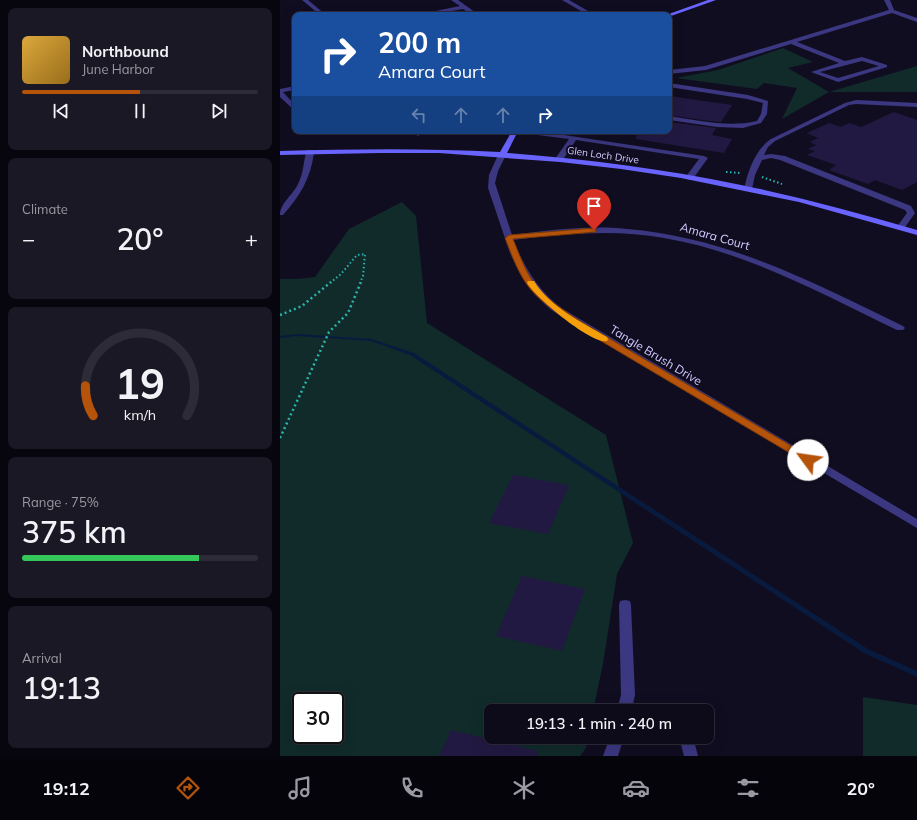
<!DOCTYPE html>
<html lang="en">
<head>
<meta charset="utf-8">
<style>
  :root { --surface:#0d0a19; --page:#1b1826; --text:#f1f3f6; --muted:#9a9aa2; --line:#2d2b38; --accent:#b45309 }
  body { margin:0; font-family:Mulish,sans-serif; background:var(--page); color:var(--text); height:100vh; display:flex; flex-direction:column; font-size:15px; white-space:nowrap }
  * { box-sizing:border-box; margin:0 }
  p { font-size:13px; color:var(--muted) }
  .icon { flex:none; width:22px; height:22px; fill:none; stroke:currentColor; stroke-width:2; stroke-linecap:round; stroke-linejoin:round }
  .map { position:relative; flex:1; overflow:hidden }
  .sheet { display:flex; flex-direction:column; gap:8px; padding:8px; background:#07060e; width:280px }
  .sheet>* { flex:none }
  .top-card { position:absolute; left:12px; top:12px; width:380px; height:122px; border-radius:8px; box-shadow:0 4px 16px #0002,0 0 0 1px var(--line); background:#1a4fa0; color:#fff; overflow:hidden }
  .speed { position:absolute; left:12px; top:692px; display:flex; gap:8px; font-size:20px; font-weight:700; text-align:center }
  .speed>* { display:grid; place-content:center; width:52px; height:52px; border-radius:50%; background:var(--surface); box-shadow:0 4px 16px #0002,0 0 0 1px var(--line); line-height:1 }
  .speed .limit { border:2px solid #111; border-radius:6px; background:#fff; color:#111 }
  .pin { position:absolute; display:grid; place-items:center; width:34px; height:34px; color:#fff; margin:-41px -17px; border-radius:50% 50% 50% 0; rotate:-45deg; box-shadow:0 0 4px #0007 }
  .pin .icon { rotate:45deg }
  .me { position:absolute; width:44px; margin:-22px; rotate:301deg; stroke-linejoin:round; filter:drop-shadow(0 0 3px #0008) }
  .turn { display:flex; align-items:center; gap:14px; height:84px; padding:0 20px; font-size:18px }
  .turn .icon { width:52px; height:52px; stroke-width:2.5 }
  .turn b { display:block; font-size:28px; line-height:34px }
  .lanes { display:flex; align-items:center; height:38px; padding:0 20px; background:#0003; justify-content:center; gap:20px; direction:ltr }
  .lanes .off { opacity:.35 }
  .big { font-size:30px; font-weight:600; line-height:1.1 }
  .sheet .widget { flex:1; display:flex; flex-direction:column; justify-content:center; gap:6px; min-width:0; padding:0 14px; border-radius:8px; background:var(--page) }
  .sheet .dial { align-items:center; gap:0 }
  .dial svg { height:104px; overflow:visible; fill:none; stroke:var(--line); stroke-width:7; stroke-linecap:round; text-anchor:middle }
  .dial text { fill:var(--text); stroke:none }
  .song { display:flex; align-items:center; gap:12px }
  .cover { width:48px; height:48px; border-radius:6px; background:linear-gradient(135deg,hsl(40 70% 55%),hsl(40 70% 35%)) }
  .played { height:4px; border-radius:2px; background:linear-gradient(90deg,var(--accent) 50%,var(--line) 50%) }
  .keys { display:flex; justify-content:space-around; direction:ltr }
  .heat { display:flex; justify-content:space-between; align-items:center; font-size:22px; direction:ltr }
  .charge { height:6px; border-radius:3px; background:linear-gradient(90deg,#34c759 75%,var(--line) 0) }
  .trip { position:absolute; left:204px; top:704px; width:230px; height:40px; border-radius:8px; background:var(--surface); box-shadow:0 4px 16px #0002,0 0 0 1px var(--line); font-weight:600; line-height:40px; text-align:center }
  .tab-bar { display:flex; height:64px; justify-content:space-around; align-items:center; background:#05040a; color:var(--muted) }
  .tab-bar .icon { width:28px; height:28px }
  .tab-bar .active { color:var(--accent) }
  .tab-bar b { font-size:18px; color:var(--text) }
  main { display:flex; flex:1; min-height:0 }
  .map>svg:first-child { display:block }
  .green { fill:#102b2a; fill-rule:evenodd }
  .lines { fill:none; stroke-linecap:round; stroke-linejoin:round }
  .stream { fill:#081b3e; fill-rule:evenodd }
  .building { fill:#221942 }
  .path-far1 { stroke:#2cb4ae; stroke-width:2; stroke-dasharray:1.5 2.5; stroke-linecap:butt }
  .path { stroke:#2cb4ae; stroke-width:2.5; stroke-dasharray:2 3; stroke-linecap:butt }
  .lane { fill:#3b3781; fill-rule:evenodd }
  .street { fill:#3b3781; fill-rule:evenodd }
  .secondary { fill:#6a64ff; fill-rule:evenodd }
  .route { fill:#b45309; stroke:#753606 }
  .slow { fill:#f59e0b }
  .labels { text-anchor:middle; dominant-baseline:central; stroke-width:4; stroke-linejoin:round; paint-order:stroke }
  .far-street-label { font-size:10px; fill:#d3cdff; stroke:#110d21 }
  .street-label { font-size:12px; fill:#d3cdff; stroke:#110d21 }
</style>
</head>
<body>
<main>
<section class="sheet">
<div class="widget">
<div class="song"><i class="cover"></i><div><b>Northbound</b><p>June Harbor</p></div></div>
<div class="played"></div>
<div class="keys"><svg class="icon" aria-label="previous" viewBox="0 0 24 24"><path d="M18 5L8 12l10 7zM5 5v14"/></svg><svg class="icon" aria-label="pause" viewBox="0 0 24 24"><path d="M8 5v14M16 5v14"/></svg><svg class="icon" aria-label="next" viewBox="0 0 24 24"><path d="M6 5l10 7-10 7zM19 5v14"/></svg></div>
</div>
<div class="widget"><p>Climate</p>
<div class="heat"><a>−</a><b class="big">20°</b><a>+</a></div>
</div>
<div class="widget dial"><svg viewBox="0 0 100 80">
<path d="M14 69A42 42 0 1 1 86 69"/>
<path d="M14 69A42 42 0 0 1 8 46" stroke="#b45309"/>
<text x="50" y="56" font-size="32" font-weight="700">19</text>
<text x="50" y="72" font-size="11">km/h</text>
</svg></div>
<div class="widget"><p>Range · 75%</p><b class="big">375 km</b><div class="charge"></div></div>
<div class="widget"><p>Arrival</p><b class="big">19:13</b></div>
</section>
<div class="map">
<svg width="637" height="756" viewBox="0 0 637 756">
  <rect width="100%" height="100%" fill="#110d21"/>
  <path class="green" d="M 503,48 L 533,62 L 508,68 L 549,92 L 637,66 L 637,92 L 549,92 L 502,119 L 517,88 L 484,83 L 477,89 L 396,78 L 438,70 Z
    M 122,202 L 136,216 L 147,323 L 326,435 L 353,543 L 337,574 L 323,664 L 313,711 L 211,711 L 211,737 L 308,737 L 306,748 L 300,756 L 0,756 L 0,279 L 17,279 L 35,277 L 69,229 ZM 21,701 L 55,701 L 55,735 L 21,735 Z
    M 583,697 L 637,705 L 637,756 L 583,756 Z"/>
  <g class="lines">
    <path class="stream" d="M 17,334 L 92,339 L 134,353 L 588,649 L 637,671 L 637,677 L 584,653 L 130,355 L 91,341 L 17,336 L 0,338 L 0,336 Z"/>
  </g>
  <path class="building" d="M 389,96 L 452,105 L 441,122 L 422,120 L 389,115 Z
    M 614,112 L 637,120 L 637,182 L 622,190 L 595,180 L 588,184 L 549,170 L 556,165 L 527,155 L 535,151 L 528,149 L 536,145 L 530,142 L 538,138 L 527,133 L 549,123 L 561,127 L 569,123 L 581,127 Z
    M 389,122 L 436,128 L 432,135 L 452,139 L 444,153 L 356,139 L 357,131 L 389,131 Z
    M 233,475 L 289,485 L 268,534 L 209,523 Z
    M 242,576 L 305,589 L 282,651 L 216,636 Z
    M 171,730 L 258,751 L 258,756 L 159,756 Z"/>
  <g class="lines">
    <path class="path-far1" d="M 446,172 L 461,173
      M 482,177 L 502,184
      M 50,283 L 61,274 L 77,255 L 85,254 L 83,276 L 80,283"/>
    <path class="path" d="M 0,315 L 22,306 L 51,282
      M 0,438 L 49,332 L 68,313 L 81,282"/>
    <path class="lane" d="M 171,0 L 178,0 L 199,15 L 192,15 L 183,9 L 148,15 L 141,14 L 180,6 Z
      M 282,0 L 289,0 L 315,15 L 308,15 Z
      M 604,0 L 610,0 L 614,10 L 637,18 L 637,22 L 612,13 L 517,42 L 565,61 L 582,57 L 607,65 L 607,67 L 558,82 L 531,72 L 559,63 L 511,44 L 426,70 L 389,74 L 389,70 L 425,66 L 609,10 ZM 582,61 L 599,66 L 558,78 L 540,72 Z
      M 246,11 L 249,13 L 247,15 L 240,15 Z
      M 389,83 L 468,95 L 488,101 L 487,114 L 481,123 L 463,128 L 437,127 L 389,120 L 389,116 C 418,120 448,128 477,121 L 481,114 L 483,103 L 467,99 L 389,87 Z
      M 576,100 L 637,103 L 637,107 L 576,104 L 569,105 L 495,141 L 488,147 L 484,155 L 491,154 L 505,156 L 631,206 L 635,213 L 623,230 L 620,230 L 616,228 L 627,213 L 625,210 L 500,160 L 491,158 L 482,160 L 475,175 L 472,189 L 471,191 L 465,191 L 464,189 C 468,171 475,150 491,139 L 565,103 Z
      M 239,131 L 257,131 L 424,156 L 428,158 L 412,180 L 409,180 L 405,178 L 419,159 L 296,140 L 282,161 L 279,161 L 275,159 L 289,139 L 242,133 Z
      M 345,699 L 364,707 L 366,711 L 344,711 L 340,709 L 338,705 L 340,701 Z
      M 399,737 L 413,737 L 418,756 L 404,756 Z"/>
    <path class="street" d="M 22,0 L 28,0 L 46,15 L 40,15 Z
      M 15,86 L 15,90 L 3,92 L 15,105 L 15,111 L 0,97 L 0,89 Z
      M 19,131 L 26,131 L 22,134 L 20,133 Z
      M 137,131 L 144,131 L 138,136 L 135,134 Z
      M 27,150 L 33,150 L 34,152 C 31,178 20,196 3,215 L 0,215 C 0,203 13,195 18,184 C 24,173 23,161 27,150 Z
      M 219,153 L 225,153 L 226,155 L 218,171 L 215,183 L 232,235 C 270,230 309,225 347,229 C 447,237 535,283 623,326 L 625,328 L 623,330 L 617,330 C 542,294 467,252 384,238 C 334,229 284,234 233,240 C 245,268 258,291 283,309 L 637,519 L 637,528 L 294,325 L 270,309 L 255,295 L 242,277 L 230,253 L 208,188 L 209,175 Z
      M 345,600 L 350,601 L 351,605 L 355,695 L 351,711 L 337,711 L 341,695 L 339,605 L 340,601 Z
      M 330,737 L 344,737 L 338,756 L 323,756 Z"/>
    <path class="secondary" d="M 428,0 L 436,0 L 391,16 L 386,15 Z
      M 232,131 L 238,131 L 227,153 C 305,159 384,169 461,185 C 520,197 579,213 637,230 L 637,235 L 519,202 L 401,178 L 341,169 L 280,162 L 159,153 L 99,153 L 0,155 L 0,151 C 74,149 146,148 220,152 Z"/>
  </g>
  <path class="route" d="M 314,228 L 316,229 L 316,232 L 233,239 C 240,256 246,274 258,288 C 269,301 285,311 300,321 L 532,458 L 533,460 L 532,462 L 525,462 L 294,325 C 279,314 264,304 252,291 C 239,276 232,256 225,238 L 229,235 Z"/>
  <path class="slow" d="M 248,281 L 254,281 C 270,307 301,322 327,337 L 328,339 L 327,341 C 312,345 255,297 247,283 Z"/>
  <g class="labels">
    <g class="far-street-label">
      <text transform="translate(323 155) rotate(8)">Glen Loch Drive</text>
    </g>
    <g class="street-label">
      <text transform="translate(435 236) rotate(16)">Amara Court</text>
      <text transform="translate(376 355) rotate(31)">Tangle Brush Drive</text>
    </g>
  </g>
</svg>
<div class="speed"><div class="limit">30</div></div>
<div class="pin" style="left:314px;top:230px;background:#d93025"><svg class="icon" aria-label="arrive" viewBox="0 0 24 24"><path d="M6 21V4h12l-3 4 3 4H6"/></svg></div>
<svg class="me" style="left:528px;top:460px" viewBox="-20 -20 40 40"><circle r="19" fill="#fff"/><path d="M0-13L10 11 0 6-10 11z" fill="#b45309"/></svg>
<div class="trip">19:13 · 1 min · 240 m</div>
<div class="top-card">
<div class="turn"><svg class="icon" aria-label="right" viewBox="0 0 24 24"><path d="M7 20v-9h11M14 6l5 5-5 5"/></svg><div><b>200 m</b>Amara Court</div></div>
<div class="lanes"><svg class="icon off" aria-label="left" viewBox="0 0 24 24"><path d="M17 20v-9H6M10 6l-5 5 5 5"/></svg><svg class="icon off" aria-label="ahead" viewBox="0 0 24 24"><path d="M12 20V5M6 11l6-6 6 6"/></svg><svg class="icon off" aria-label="ahead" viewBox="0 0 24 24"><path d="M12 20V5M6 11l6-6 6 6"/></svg><svg class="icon" aria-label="right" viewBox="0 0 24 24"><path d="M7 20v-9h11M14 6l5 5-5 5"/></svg></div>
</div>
</div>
</main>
<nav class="tab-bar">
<b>19:12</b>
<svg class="icon active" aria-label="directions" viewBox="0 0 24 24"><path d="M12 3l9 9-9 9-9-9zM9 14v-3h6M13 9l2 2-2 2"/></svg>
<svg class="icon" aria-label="music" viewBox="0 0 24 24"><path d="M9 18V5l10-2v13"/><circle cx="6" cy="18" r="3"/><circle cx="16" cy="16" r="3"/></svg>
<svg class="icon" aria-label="phone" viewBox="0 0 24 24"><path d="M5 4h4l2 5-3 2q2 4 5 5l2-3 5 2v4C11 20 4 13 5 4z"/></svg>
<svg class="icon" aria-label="climate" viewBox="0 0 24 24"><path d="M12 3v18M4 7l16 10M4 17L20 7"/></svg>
<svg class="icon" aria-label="car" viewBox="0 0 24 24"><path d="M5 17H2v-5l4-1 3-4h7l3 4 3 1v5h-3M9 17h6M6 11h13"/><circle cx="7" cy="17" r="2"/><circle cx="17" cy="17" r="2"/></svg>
<svg class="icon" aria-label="filters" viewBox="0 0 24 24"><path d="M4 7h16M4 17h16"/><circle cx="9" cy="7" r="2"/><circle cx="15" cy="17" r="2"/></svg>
<b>20°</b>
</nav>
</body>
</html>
